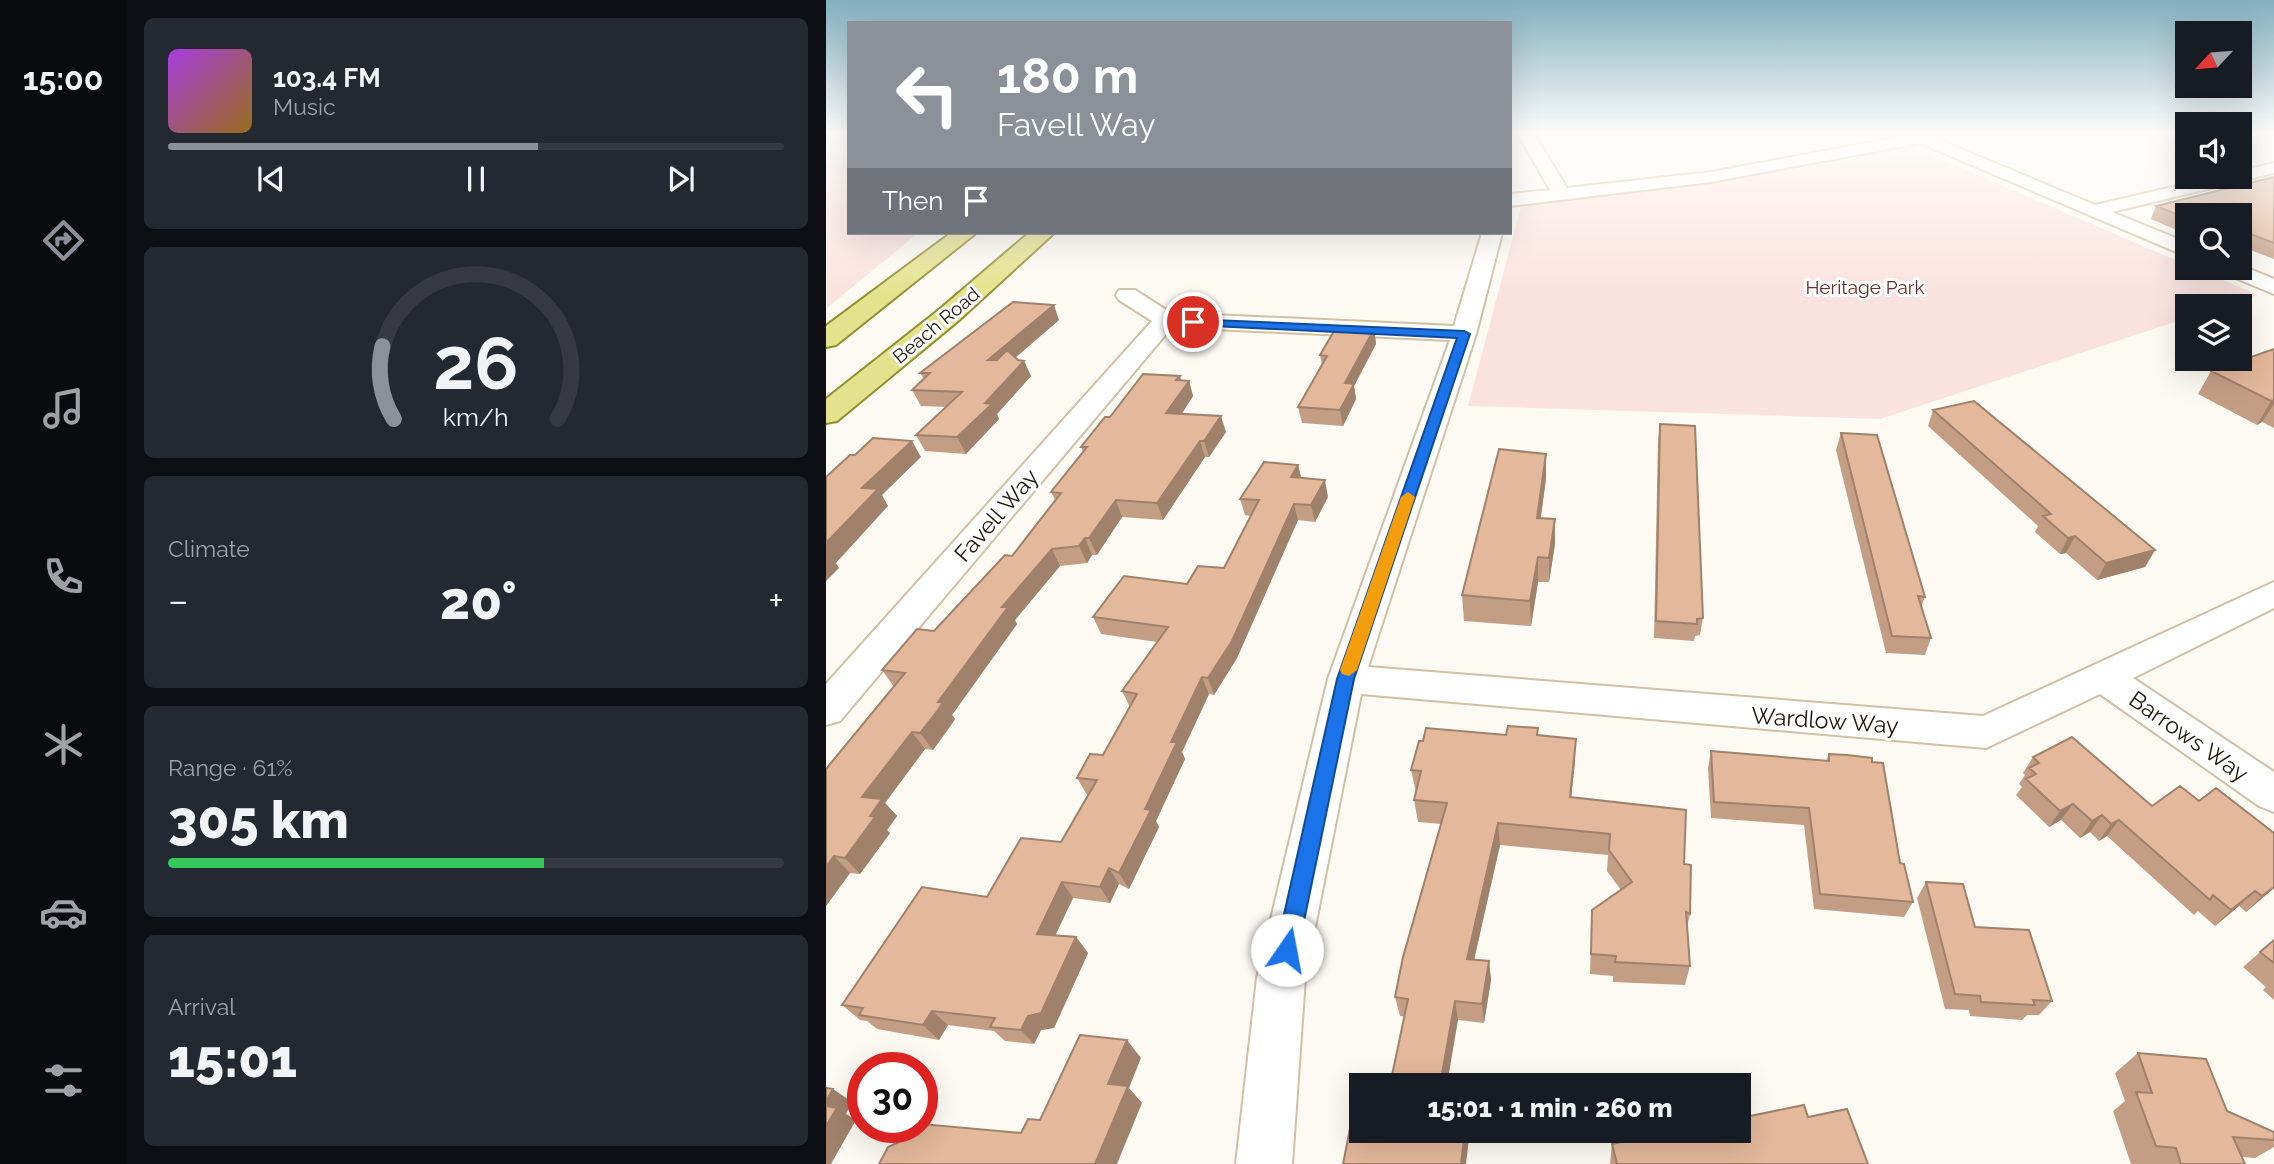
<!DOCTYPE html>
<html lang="en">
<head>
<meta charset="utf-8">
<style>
  :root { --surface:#171b24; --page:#242831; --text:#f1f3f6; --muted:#9ea1a6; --line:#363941; --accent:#8c9099 }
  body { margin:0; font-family:Raleway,sans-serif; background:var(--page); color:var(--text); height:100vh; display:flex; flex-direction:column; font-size:26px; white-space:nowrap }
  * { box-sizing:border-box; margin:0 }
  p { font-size:23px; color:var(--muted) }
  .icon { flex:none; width:38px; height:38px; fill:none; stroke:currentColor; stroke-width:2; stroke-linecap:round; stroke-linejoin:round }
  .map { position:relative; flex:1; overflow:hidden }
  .details { display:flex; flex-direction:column; gap:18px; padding:18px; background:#0d0f14; width:700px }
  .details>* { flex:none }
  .banner { position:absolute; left:21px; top:21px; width:665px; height:214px; border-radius:0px; box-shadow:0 7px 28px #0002; background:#8c9099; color:#fff; overflow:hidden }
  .needle { width:46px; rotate:244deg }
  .controls { position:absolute; left:1349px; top:21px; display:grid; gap:14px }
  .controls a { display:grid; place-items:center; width:77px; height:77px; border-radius:0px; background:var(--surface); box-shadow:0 7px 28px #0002; font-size:35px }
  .speed { position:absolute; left:21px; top:1052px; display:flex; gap:14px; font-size:35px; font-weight:700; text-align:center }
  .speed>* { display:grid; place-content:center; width:91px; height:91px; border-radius:50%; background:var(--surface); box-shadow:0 7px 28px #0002; line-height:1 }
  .speed .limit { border:10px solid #d22; background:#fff; color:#111 }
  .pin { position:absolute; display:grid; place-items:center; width:60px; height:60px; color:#fff; margin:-30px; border:4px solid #fff; border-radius:50%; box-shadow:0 2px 7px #0007 }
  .me { position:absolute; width:77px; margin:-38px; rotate:12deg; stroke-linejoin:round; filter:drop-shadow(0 0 5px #0008) }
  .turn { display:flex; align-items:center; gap:24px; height:147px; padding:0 35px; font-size:32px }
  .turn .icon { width:91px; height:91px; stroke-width:2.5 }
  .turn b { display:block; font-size:49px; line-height:60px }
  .then { display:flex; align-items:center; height:66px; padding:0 35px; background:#0003; gap:14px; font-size:26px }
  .big { font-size:52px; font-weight:800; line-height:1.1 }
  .details .tile { flex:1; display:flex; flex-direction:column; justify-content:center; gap:10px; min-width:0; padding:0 24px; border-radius:10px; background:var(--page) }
  .details .dial { align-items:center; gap:0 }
  .dial svg { height:182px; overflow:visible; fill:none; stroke:var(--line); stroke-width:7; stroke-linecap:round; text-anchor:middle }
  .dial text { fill:var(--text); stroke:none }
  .song { display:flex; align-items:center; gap:21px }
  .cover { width:84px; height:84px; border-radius:10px; background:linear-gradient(135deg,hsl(280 70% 55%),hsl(40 70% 35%)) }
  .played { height:7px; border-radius:4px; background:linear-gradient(90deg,var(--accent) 60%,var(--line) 60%) }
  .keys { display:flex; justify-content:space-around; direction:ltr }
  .heat { display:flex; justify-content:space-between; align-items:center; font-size:38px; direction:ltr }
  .charge { height:10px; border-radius:5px; background:linear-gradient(90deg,#34c759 61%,var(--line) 0) }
  .trip { position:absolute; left:523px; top:1073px; width:402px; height:70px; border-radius:0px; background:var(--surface); box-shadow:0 7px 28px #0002; font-weight:800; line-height:70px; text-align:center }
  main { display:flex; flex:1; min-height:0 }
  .tab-bar { display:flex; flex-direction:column; width:126px; justify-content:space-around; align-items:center; background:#090b0e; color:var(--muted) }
  .tab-bar .icon { width:49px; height:49px }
  .tab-bar .current { color:var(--accent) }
  .tab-bar b { font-size:32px; color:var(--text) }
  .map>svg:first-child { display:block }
  .green { fill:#fae2de }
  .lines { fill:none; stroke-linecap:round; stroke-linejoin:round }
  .minor-casing { stroke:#d1c0a2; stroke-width:4 }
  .major-casing { stroke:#918e2e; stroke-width:4 }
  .minor { fill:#fff; fill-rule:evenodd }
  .major { fill:#e3e28d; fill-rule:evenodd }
  .wall { fill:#c49e84 }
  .shaded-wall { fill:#a0816c }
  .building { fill:#e4b89a; stroke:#a0816c; stroke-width:2 }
  .route { fill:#1a73e8; stroke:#114b97; stroke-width:2 }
  .slow { fill:#f59e0b }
  .labels { text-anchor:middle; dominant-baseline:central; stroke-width:6; stroke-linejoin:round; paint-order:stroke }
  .far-park-label { font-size:19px; fill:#6e2c24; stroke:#fff }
  .far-street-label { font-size:19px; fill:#1c160b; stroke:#fff }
  .street-label { font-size:23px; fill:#1c160b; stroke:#fff }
</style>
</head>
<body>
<main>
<nav class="tab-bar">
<b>15:00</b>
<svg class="icon current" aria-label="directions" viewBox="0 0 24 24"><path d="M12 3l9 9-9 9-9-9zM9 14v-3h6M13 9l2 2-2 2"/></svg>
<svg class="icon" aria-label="music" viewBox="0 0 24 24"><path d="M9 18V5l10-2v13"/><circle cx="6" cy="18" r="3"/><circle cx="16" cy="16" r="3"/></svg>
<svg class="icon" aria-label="phone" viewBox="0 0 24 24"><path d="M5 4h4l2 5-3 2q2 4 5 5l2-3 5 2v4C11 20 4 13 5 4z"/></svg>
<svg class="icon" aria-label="climate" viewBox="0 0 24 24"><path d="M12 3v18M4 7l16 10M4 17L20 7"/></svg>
<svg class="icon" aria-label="car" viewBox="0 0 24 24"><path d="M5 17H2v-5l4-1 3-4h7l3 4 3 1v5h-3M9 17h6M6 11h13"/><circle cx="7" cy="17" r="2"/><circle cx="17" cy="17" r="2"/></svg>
<svg class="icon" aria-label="filters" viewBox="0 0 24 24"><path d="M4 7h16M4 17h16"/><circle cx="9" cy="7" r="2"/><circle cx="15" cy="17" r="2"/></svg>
</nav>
<section class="details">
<div class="tile">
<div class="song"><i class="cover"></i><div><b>103.4 FM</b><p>Music</p></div></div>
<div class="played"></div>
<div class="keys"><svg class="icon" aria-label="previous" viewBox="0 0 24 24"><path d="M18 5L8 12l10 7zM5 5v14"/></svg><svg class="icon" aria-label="pause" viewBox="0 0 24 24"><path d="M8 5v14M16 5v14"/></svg><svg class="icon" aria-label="next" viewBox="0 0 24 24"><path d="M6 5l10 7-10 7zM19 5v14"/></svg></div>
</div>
<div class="tile dial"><svg viewBox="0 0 100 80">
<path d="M14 69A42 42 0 1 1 86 69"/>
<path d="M14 69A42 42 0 0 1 9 37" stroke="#8c9099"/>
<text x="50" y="56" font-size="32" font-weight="700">26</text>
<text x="50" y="72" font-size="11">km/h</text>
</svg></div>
<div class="tile"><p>Climate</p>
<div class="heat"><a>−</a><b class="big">20°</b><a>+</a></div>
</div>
<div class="tile"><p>Range · 61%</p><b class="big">305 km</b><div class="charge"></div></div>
<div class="tile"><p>Arrival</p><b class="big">15:01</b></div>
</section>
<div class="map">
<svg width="1448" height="1164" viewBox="0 0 1448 1164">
  <rect width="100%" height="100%" fill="#fdfaf4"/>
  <path class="green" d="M 0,134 L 23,134 L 23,233 L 92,233 L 1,308 Z
    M 1082,145 L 1361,265 L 1362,268 L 1369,268 L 1432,295 L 1397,306 L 1362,306 L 1361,318 L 1054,419 L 642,406 L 696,203 L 870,183 Z"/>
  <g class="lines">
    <defs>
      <path id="minor" d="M 692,134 L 708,134 L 741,188 L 885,172 L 1079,136 L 1078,134 L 1099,134 L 1269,205 L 1390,177 L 1414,177 L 1414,171 L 1448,163 L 1448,173 L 1286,212 L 1362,243 L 1362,257 L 1094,143 L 885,182 L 684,206 L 684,194 L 724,190 Z
        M 656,233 L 676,233 L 650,334 L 542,667 L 1157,716 L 1448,582 L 1448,608 L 1307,678 L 1448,772 L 1448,812 L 1433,806 L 1274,694 L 1160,748 L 535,694 L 479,978 L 466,1164 L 410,1164 L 431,978 L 502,679 L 624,340 L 346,327 L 14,721 L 0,725 L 0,684 L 326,321 L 293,300 L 290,295 L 293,290 L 309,290 L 345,313 L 628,326 Z
        M 1414,265 L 1448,279 L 1448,294 L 1395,272 L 1391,268 Z"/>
      <path id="major" d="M 125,233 L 150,233 L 10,345 L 0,347 L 0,326 Z
        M 203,233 L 228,233 L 132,321 L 11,421 L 0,423 L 0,399 L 114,309 Z"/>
    </defs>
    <use href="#minor" class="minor-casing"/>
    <use href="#major" class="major-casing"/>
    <use href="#minor" class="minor"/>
    <use href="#major" class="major"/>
  </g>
  <path class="wall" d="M 1448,177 L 1448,259 L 1414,246 L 1414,215 L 1362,215 L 1362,235 L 1325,219 L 1330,206 Z
    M 233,320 L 189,358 L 192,360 L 198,361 L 205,376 L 171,414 L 173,419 L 140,454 L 99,451 L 90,435 L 120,407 L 95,406 L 86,390 L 98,379 L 94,373 Z
    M 548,329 L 550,344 L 528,386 L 530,399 L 517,426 L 476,423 L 472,407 L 496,365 L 494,355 Z
    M 1448,349 L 1448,428 L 1436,422 L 1431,425 L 1372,394 L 1385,371 Z
    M 355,380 L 363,381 L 367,396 L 356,413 L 400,432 L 383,457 L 379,457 L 337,520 L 296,517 L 271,555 L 266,555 L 261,563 L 234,566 L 189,620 L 191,624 L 126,715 L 129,719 L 124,727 L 107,750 L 99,749 L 59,803 L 71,816 L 61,830 L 64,833 L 34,874 L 24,873 L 0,906 L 0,769 L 68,687 L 56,670 L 108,631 L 186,556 L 229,500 L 225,492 L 257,452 L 255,447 L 284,417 Z
    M 1107,410 L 1329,550 L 1319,567 L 1271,580 L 1240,553 L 1234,554 L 1209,532 L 1212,526 L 1102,426 Z
    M 834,424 L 877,618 L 874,635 L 869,636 L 868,641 L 828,638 L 832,440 Z
    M 1015,433 L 1099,597 L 1095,607 L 1105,638 L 1099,655 L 1060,653 L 1010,450 Z
    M 472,465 L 475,478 L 502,497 L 489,522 L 472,520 L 411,658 L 388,695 L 383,694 L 356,752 L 359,759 L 330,821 L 333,827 L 303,889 L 293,884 L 284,903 L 247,898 L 229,935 L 250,937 L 262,953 L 228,1028 L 215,1030 L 208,1044 L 179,1041 L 168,1031 L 122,1025 L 113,1040 L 51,1029 L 41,1021 L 34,1020 L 16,1005 L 235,842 L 262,795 L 261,795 L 251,778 L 277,755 L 304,707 L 296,691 L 331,642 L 275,634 L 267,617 L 361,584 L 398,568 L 425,516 L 419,515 L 414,499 Z
    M 720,478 L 715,518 L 729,519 L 729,544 L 723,582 L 712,582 L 705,626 L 638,621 L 636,595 Z
    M 712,728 L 712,735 L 749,761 L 745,797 L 858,864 L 864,914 L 861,927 L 864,966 L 859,985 L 787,982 L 787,976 L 764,974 L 766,910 L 795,890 L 781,871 L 782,855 L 674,845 L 648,959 L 663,961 L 665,980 L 658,1023 L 632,1020 L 574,1016 L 569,997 L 615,824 L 592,822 L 588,800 L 590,792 L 585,770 L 680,735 Z
    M 885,751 L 1000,761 L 1003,754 L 1074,863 L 1087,902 L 1078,917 L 988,909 L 978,825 L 885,818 L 882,768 Z
    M 1207,757 L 1326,806 L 1373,801 L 1448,833 L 1448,888 L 1420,912 L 1413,906 L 1389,926 L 1372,911 L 1368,915 L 1281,836 L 1273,841 L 1264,832 L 1254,838 L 1235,820 L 1223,827 L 1190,795 L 1196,787 L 1193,784 L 1199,775 L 1197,773 Z
    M 1100,882 L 1149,927 L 1226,1001 L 1213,1015 L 1201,1015 L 1196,1020 L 1144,1016 L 1143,1010 L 1119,1009 L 1091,898 Z
    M 1448,940 L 1448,1000 L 1437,990 L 1440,987 L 1417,967 Z
    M 1312,1053 L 1401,1111 L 1448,1132 L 1448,1147 L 1429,1158 L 1416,1157 L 1419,1164 L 1305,1164 L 1287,1111 L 1299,1101 L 1289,1073 Z
    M 982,1117 L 1042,1164 L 784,1164 L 786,1144 Z"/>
  <path class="shaded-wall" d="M 228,305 L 233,320 L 169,375 L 162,360 Z
    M 548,329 L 550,344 L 528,386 L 530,399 L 517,426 L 514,410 L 519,383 Z
    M 198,361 L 205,376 L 171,414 L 173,419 L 140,454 L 131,437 L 159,403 Z
    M 354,376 L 357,388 L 363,381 L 367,396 L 346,429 L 340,413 L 350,380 Z
    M 1448,400 L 1448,404 L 1436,422 L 1431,425 L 1445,401 Z
    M 395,416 L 400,432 L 383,457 L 378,441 Z
    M 86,441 L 95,457 L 56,495 L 62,506 L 10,563 L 13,568 L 0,581 L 0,543 L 36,488 Z
    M 374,441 L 379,457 L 337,520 L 331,503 Z
    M 720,454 L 720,478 L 711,542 L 711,518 Z
    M 472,465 L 476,481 L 465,477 Z
    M 499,480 L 502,497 L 489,522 L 485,505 Z
    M 290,500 L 296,517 L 271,555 L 263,538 Z
    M 468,504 L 472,520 L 411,658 L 388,695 L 382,678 Z
    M 729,519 L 729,544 L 723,582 L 723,558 Z
    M 1249,536 L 1240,553 L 1234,554 L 1242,538 Z
    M 259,538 L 266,555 L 261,563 L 253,546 Z
    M 226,549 L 234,566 L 189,620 L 191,624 L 126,715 L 129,719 L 107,750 L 94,733 L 112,702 L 176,607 Z
    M 1329,550 L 1319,567 L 1271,580 L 1280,563 Z
    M 712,557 L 712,582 L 705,626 L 704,601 Z
    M 376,677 L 383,694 L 356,752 L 359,759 L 330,821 L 333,827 L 303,889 L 293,873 L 319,809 L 345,742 Z
    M 86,732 L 99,749 L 59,803 L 71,816 L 61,830 L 64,833 L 34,874 L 19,858 L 36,797 Z
    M 750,739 L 749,761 L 743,818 L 744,797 Z
    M 1247,804 L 1235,820 L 1223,827 L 1234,811 Z
    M 1276,815 L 1264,832 L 1254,838 L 1266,821 Z
    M 1293,820 L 1281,836 L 1273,841 L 1285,824 Z
    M 672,823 L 674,845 L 644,978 L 641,959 Z
    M 8,856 L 24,873 L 0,906 L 0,867 Z
    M 283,868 L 293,884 L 284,903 L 274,887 Z
    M 236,882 L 247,898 L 223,949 L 211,934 Z
    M 1448,887 L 1448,888 L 1420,912 L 1436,896 Z
    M 1429,891 L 1413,906 L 1389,926 L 1405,910 Z
    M 250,937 L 262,953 L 228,1028 L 215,1030 L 208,1044 L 195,1030 L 202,1016 Z
    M 663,961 L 665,980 L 658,1023 L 656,1004 Z
    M 629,1001 L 632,1020 L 621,1085 L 614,1085 Z
    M 106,1011 L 122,1025 L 113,1040 L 97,1025 Z
    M 301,1040 L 315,1058 L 303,1088 L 316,1103 L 291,1164 L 269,1164 L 282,1084 Z
    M 7,1089 L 26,1102 L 20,1114 L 30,1120 L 5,1164 L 0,1164 L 0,1101 Z
    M 639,1130 L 644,1130 L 640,1164 L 635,1164 Z"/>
  <path class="building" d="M 1448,177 L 1448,243 L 1414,230 L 1414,215 L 1362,215 L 1362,219 L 1330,206 Z
    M 187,302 L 228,305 L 162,360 L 171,360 L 181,350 L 192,360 L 198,361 L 159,403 L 166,404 L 131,437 L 90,435 L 136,392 L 86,390 L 104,373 L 94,373 Z
    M 511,326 L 548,329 L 519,383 L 528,384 L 514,410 L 472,407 L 501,356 L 494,355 Z
    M 1448,349 L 1448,400 L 1445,401 L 1385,371 Z
    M 317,374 L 354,376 L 350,380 L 363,381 L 340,413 L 395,416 L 378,441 L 374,441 L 331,503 L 290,500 L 263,538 L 259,538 L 253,546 L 226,549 L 176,607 L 182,607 L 112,702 L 117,702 L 112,710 L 94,733 L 86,732 L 36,797 L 56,799 L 44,816 L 49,817 L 19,858 L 8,856 L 0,867 L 0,769 L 79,673 L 56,670 L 91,629 L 108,631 L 179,555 L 186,556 L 235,493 L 225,492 L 261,447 L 255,447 L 279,417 L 284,417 Z
    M 1148,401 L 1329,550 L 1280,563 L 1249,536 L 1242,538 L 1217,516 L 1225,514 L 1107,410 Z
    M 834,424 L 869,426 L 877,618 L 871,619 L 871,624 L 830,621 Z
    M 1015,433 L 1051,435 L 1099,597 L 1092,596 L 1105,638 L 1066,636 Z
    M 47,438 L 86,441 L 36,488 L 52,489 L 0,543 L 0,477 L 24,455 L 29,455 Z
    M 673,449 L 720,454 L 711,518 L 729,519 L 723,558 L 712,557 L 704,601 L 636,595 Z
    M 438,462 L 472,465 L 465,477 L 499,480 L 485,505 L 468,504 L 406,641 L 382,678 L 376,677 L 345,742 L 351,742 L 319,809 L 325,810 L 293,873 L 283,868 L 274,887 L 236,882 L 211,934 L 250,937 L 215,1013 L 202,1016 L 195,1030 L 164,1027 L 169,1018 L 106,1011 L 97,1025 L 33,1015 L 37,1008 L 16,1005 L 96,887 L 161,897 L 195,838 L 235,842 L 271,780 L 251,778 L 264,754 L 277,755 L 311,694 L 296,691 L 342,627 L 267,617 L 298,576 L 361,584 L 372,566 L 398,568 L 433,500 L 414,499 Z
    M 682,726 L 712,728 L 711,735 L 750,739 L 744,797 L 860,810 L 858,864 L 865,865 L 864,914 L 860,912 L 864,966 L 789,962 L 790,956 L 765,954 L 766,910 L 806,882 L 783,850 L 784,834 L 672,823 L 641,959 L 663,961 L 656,1004 L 629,1001 L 614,1085 L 564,1085 L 582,999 L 569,997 L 577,957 L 621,803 L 588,800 L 595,771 L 585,770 L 593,741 L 597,741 L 600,728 L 680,735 Z
    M 1246,737 L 1326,806 L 1354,786 L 1373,801 L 1390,788 L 1448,833 L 1448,887 L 1436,896 L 1429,891 L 1405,910 L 1387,895 L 1384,900 L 1293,820 L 1285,824 L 1276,815 L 1266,821 L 1247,804 L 1234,811 L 1200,779 L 1210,774 L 1203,768 L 1213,763 L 1207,757 Z
    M 885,751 L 1003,761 L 1003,754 L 1021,755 L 1046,758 L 1046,762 L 1057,763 L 1074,863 L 1078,864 L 1087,902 L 994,894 L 983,808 L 888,802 Z
    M 1100,882 L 1137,884 L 1149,927 L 1203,930 L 1226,1001 L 1207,1000 L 1209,1005 L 1155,1002 L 1154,996 L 1129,994 Z
    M 1448,940 L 1448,963 L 1434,952 Z
    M 254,1035 L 301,1040 L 282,1084 L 302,1086 L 269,1164 L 53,1164 L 62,1147 L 73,1142 L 80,1127 L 96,1127 L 96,1124 L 195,1133 L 202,1119 L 214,1120 Z
    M 1312,1053 L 1380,1059 L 1401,1111 L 1448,1132 L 1448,1140 L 1407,1137 L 1419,1164 L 1355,1164 L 1350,1148 L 1330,1146 L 1310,1092 L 1326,1093 Z
    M 0,1088 L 7,1089 L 0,1101 Z
    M 530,1098 L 536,1098 L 536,1130 L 639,1130 L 635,1164 L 517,1164 Z
    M 978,1105 L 982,1117 L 1021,1109 L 1042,1164 L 791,1164 L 786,1144 L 853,1130 L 914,1130 L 914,1118 Z
    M 0,1106 L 11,1108 L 0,1126 Z"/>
  <linearGradient id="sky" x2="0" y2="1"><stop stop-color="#83afbe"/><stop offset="0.45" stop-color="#fefdfa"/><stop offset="1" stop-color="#fefdfa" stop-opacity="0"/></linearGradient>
  <rect width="1448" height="297" fill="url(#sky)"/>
  <path class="route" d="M 363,319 L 638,331 L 644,334 L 528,679 L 472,950 L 469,958 L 461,961 L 453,958 L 450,950 L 511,679 L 631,338 L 367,325 L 363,324 Z"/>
  <path class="slow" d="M 582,492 L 589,497 L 531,670 L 523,676 L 516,674 L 514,670 L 575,497 Z"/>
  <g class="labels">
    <g class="far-park-label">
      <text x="1039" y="287">Heritage Park</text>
    </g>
    <g class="far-street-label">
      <text transform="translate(110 325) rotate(-40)">Beach Road</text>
    </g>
    <g class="street-label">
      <text transform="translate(170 515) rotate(-49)">Favell Way</text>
      <text transform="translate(999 720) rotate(4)">Wardlow Way</text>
      <text transform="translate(1363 736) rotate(35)">Barrows Way</text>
    </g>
  </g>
</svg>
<div class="controls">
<a><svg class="needle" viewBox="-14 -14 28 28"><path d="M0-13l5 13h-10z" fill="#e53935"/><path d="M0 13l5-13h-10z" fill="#9ea1a6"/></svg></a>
<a><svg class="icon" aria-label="sound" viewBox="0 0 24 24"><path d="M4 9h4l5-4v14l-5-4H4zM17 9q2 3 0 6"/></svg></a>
<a><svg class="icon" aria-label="search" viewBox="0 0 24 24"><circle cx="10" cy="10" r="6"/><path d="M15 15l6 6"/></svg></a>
<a><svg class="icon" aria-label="layers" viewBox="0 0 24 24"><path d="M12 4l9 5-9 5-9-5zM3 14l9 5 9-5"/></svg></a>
</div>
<div class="speed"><div class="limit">30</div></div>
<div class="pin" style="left:367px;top:322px;background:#d93025"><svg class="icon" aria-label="arrive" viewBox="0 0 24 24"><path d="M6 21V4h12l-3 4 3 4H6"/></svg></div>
<svg class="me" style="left:461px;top:950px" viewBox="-20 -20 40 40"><circle r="19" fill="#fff"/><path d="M0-13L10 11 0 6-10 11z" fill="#1a73e8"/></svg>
<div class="trip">15:01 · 1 min · 260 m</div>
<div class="banner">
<div class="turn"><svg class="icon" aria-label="left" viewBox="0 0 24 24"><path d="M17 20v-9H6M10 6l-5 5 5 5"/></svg><div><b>180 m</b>Favell Way</div></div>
<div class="then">Then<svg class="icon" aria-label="arrive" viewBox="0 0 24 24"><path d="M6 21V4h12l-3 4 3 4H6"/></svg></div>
</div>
</div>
</main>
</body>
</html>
